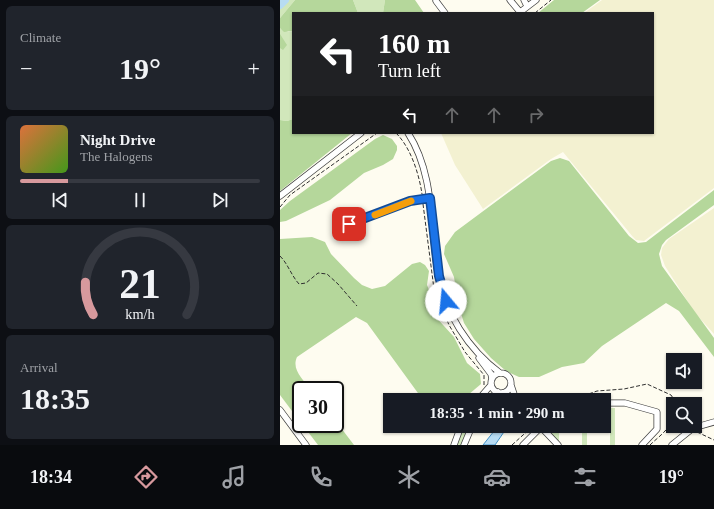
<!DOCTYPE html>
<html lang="en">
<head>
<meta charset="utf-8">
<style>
  :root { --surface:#171b24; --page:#20242c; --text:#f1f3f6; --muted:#9ea1a6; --line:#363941; --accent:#d7999d }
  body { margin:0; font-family:"Times New Roman",serif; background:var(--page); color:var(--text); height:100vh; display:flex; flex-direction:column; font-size:15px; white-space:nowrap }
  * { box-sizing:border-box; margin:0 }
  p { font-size:13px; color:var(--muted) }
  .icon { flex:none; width:22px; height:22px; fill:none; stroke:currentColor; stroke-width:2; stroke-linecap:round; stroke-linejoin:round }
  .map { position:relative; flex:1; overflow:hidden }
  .sheet { display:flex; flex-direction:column; gap:6px; padding:6px; background:#0d0f14; width:280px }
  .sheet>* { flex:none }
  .guide { position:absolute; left:12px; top:12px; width:362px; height:122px; border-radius:0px; box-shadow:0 1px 3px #0004; background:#202124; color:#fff; overflow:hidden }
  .tools { position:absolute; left:386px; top:353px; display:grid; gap:8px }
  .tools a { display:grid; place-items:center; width:36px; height:36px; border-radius:0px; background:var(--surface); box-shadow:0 1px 3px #0004; font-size:20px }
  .speed { position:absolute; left:12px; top:381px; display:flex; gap:8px; font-size:20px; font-weight:700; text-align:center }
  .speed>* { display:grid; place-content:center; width:52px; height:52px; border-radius:50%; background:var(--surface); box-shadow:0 1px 3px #0004; line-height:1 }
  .speed .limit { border:2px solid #111; border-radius:6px; background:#fff; color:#111 }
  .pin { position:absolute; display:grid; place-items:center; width:34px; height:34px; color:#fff; margin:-17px; border-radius:8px; box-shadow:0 2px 6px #0006 }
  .me { position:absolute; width:44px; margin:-22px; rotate:343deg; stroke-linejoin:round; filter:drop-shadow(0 0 3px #0008) }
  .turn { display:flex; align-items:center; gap:14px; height:84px; padding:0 20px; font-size:18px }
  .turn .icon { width:52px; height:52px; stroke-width:2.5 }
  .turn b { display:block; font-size:28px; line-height:34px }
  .lanes { display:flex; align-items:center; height:38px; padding:0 20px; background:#0003; justify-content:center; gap:20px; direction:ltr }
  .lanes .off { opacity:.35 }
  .big { font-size:30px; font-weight:800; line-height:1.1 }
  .sheet .widget { flex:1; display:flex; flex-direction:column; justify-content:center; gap:6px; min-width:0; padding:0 14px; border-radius:6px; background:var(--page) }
  .sheet .dial { align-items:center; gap:0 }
  .dial svg { height:104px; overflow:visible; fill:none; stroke:var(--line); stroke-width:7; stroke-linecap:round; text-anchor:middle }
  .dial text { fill:var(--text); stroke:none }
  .song { display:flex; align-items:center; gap:12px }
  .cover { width:48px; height:48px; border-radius:6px; background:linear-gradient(135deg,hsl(20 70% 55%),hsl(100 70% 35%)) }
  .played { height:4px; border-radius:2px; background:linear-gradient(90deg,var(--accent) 20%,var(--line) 20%) }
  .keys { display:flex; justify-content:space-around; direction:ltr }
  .heat { display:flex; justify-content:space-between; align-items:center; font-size:22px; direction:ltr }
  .trip { position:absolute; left:103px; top:393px; width:228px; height:40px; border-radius:0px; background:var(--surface); box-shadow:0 1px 3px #0004; font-weight:800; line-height:40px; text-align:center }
  .menu { display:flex; height:64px; justify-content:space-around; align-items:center; background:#090b0e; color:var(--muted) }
  .menu .icon { width:28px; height:28px }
  .menu .selected { color:var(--accent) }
  .menu b { font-size:18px; color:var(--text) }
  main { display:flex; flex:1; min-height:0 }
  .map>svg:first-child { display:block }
  .farmland { fill:#f3f1d1 }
  .green { fill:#d1e7bb }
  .forest { fill:#b5d79b }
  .water { fill:#b7dcf3; stroke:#4190c7 }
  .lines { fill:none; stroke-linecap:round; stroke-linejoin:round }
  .river { stroke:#b7dcf3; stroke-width:8 }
  .minor-casing { stroke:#414141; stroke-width:7 }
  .path { stroke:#303030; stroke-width:1; stroke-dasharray:4 2; stroke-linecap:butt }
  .minor { stroke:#fff; stroke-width:5.5 }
  .route-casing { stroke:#114b97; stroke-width:10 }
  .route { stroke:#1a73e8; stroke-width:7 }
  .slow { stroke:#f59e0b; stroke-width:7 }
</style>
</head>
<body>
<main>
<section class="sheet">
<div class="widget"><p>Climate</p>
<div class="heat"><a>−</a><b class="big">19°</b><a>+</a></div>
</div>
<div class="widget">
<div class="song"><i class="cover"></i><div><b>Night Drive</b><p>The Halogens</p></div></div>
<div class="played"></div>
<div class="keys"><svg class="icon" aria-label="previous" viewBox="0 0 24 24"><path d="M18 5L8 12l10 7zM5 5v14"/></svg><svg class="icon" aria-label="pause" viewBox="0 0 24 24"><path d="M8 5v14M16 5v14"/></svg><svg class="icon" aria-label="next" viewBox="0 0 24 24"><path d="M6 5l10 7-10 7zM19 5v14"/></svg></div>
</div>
<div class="widget dial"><svg viewBox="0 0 100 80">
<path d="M14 69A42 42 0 1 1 86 69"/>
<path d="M14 69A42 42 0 0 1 8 44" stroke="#d7999d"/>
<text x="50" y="56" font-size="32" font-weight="700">21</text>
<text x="50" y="72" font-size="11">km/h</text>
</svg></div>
<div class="widget"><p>Arrival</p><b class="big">18:35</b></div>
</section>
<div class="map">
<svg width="434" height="445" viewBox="0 0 434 445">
  <rect width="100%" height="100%" fill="#fefcf0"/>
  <path class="farmland" d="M 322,0 L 434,0 L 434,188 L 364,241 L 356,240 L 353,237 L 283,152 L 271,159 L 203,209 L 175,165 L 161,133 L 373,133 L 373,13 L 304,13 Z
    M 434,208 L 434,334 L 415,313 L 385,266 L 381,255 L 382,248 L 389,239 Z"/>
  <path class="green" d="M 0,0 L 15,0 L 0,18 Z
    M 73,0 L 105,0 L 103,13 L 78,13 Z
    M 0,28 L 8,32 L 13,31 L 13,119 L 7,121 L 0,120 Z
    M 330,408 L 335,408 L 335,445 L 330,445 Z
    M 184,426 L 190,426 L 182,445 L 176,445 Z
    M 270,426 L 279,426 L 279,442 L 268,431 Z
    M 302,426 L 307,426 L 307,445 L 302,445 Z"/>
  <path class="forest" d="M 15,0 L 73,0 L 78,13 L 40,12 L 13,13 L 13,31 L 4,32 L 0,28 L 0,18 Z
    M 105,0 L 135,0 L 144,13 L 103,13 Z
    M 274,0 L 320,0 L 302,13 L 258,13 Z
    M 0,34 L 7,45 L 3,50 L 0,48 Z
    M 13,119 L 13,133 L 72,133 L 0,191 L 0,120 L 7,121 Z
    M 103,135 L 112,139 L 117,146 L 117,150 L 113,159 L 103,165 L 84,173 L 50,200 L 6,221 L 0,222 L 0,210 L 10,201 L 95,139 Z
    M 280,158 L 289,161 L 349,236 L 358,243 L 366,242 L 434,190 L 434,205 L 386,240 L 382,245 L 379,254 L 382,266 L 434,338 L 434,357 L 399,311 L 386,303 L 322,346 L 304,363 L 282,367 L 259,377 L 239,377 L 226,371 L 211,358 L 194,339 L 184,323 L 178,304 L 174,277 L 164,254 L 165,246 L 175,232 L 271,161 Z
    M 32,237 L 45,242 L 51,254 L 74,278 L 82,285 L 92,289 L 105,286 L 132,264 L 140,262 L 145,265 L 149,271 L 147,285 L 153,299 L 154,315 L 174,337 L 187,363 L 200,374 L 201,384 L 182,400 L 143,400 L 87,323 L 76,317 L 17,357 C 11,370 24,380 31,390 L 21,390 L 21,423 L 0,395 L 0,239 Z
    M 55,420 L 74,445 L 38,445 L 22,424 L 55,424 Z"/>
  <path class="water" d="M 218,426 L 228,426 L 215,445 L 203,445 Z"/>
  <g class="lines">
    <path class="river" d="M 0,5 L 5,0"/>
    <defs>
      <path id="minor" d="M 230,0 L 240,12
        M 244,0 L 247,6
        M 156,1 L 165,13
        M 239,13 L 256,0
        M 128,133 C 155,175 150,227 158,274 C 165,313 188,349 220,373
        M 0,196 L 81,133
        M 69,224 L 130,201 L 150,198
        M 199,358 L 211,374 L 212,379
        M211 383a10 10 0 1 1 20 0a10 10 0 1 1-20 0Z
        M 231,385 L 236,400
        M 198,400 L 211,385
        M 208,400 L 218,392
        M 324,403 L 345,403 L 377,412 L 377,429 L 362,445
        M 0,410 L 26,445
        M 260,426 L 278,445
        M 174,445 L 181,426
        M 184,445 L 192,426
        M 243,445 L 262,426
        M 392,445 L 413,428 L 434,422"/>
    </defs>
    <use href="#minor" class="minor-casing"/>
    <path class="path" d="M 255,13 L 271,0
      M 116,133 C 131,148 139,174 142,194
      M 143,204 L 154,289 L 169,325 L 185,352 L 204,375 L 204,385
      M 0,207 L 10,195 L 97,133
      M 0,256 C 8,264 11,275 19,284 L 26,283 L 38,273 L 47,274 L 58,284 L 77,306
      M 292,400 L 317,391 L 344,389 L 367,384 L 391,395 L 397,404
      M 417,432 L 434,440
      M 232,445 L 253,426
      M 370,445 C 377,438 389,430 391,421 C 394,413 388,407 393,399"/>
    <use href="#minor" class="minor"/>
  </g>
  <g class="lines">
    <defs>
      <path id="route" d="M 69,224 L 130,201 L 150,198 L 159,276 L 166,301"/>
    </defs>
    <use href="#route" class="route-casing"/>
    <use href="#route" class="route"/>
    <path class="slow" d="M 95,215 L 131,201"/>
  </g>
</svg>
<div class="tools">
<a><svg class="icon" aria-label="sound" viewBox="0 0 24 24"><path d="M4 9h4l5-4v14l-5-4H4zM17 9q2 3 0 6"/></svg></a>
<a><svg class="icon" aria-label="search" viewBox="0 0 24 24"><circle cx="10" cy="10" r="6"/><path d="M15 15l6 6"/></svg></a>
</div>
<div class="speed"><div class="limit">30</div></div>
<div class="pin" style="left:69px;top:224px;background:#d93025"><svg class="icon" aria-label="arrive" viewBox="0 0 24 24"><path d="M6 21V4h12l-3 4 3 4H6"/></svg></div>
<svg class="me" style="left:166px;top:301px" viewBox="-20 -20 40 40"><circle r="19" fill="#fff"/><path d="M0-13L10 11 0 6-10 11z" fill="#1a73e8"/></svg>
<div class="trip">18:35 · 1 min · 290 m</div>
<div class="guide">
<div class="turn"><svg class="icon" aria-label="left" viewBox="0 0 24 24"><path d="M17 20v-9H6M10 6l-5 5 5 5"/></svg><div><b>160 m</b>Turn left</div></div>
<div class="lanes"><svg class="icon" aria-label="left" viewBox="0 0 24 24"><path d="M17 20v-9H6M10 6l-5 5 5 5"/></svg><svg class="icon off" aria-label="ahead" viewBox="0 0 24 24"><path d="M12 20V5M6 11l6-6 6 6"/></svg><svg class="icon off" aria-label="ahead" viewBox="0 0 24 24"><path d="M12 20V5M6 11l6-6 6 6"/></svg><svg class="icon off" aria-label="right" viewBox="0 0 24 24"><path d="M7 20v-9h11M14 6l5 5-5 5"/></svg></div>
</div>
</div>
</main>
<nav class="menu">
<b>18:34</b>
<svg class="icon selected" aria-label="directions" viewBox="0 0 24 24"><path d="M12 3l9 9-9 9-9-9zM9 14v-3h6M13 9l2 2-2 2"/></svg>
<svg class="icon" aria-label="music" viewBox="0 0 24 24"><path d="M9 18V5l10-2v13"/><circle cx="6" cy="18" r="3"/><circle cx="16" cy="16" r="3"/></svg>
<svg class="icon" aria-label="phone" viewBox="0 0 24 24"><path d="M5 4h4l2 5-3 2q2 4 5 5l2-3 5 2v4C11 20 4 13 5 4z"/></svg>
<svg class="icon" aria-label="climate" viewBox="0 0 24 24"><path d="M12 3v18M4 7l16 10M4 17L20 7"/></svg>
<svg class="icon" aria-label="car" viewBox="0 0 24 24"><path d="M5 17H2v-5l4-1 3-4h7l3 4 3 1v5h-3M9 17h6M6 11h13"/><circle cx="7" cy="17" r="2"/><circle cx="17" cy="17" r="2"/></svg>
<svg class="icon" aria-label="filters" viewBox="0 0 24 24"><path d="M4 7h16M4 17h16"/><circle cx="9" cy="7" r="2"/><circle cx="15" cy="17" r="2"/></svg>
<b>19°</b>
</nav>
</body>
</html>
